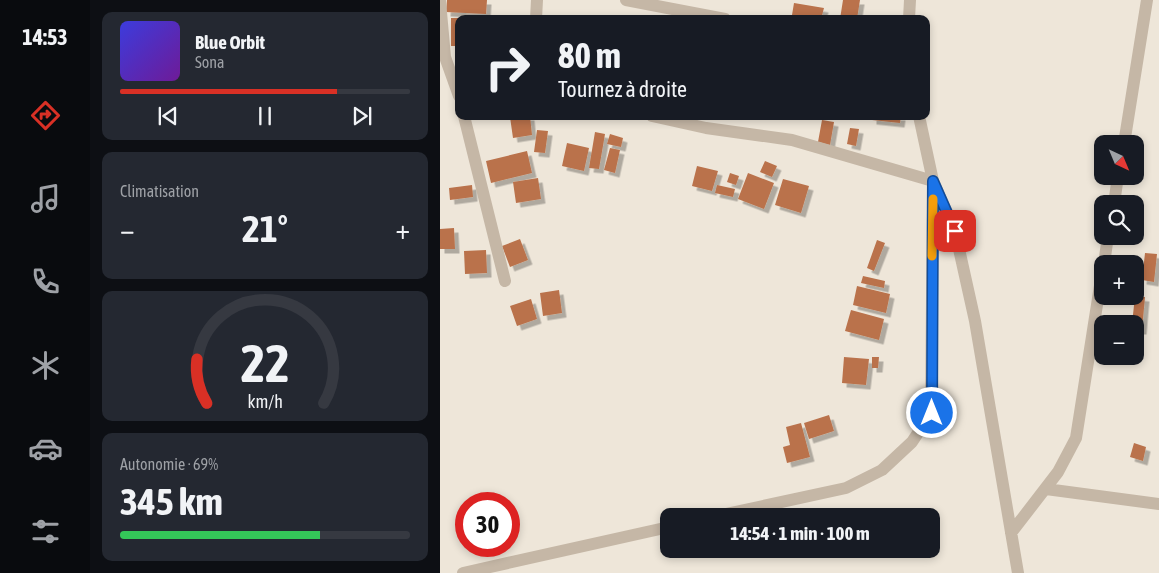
<!DOCTYPE html>
<html lang="fr">
<head>
<meta charset="utf-8">
<style>
  :root { --surface:#171b24; --page:#242831; --text:#f1f3f6; --muted:#9ea1a6; --line:#363941; --accent:#d93025 }
  body { margin:0; font-family:"Asap Condensed",sans-serif; background:var(--page); color:var(--text); height:100vh; display:flex; flex-direction:column; font-size:19px; white-space:nowrap }
  * { box-sizing:border-box; margin:0 }
  p { font-size:16px; color:var(--muted) }
  .icon { flex:none; width:28px; height:28px; fill:none; stroke:currentColor; stroke-width:2; stroke-linecap:round; stroke-linejoin:round }
  .map { position:relative; flex:1; overflow:hidden }
  .details { display:flex; flex-direction:column; gap:12px; padding:12px; background:#0d0f14; width:350px }
  .details>* { flex:none }
  .banner { position:absolute; left:15px; top:15px; width:475px; height:105px; border-radius:10px; box-shadow:0 2px 8px #0003; background:#171b24; color:var(--text); overflow:hidden }
  .needle { width:32px; rotate:136deg }
  .tools { position:absolute; left:654px; top:135px; display:grid; gap:10px }
  .tools a { display:grid; place-items:center; width:50px; height:50px; border-radius:10px; background:var(--surface); box-shadow:0 2px 8px #0003; font-size:25px }
  .speed { position:absolute; left:15px; top:492px; display:flex; gap:10px; font-size:25px; font-weight:700; text-align:center }
  .speed>* { display:grid; place-content:center; width:65px; height:65px; border-radius:50%; background:var(--surface); box-shadow:0 2px 8px #0003; line-height:1 }
  .speed .limit { border:8px solid #d22; background:#fff; color:#111 }
  .pin { position:absolute; display:grid; place-items:center; width:42px; height:42px; color:#fff; margin:-21px; border-radius:10px; box-shadow:0 2px 8px #0006 }
  .me { position:absolute; width:55px; margin:-28px; rotate:0deg; stroke-linejoin:round; filter:drop-shadow(0 0 4px #0008) }
  .turn { display:flex; align-items:center; gap:18px; height:105px; padding:0 20px; font-size:22px }
  .turn .icon { width:65px; height:65px; stroke-width:2.5 }
  .turn b { display:block; font-size:35px; line-height:42px }
  .big { font-size:38px; font-weight:700; line-height:1.1 }
  .details .card { flex:1; display:flex; flex-direction:column; justify-content:center; gap:8px; min-width:0; padding:0 18px; border-radius:10px; background:var(--page) }
  .details .dial { align-items:center; gap:0 }
  .dial svg { height:130px; overflow:visible; fill:none; stroke:var(--line); stroke-width:7; stroke-linecap:round; text-anchor:middle }
  .dial text { fill:var(--text); stroke:none }
  .song { display:flex; align-items:center; gap:15px }
  .cover { width:60px; height:60px; border-radius:8px; background:linear-gradient(135deg,hsl(240 70% 55%),hsl(280 70% 35%)) }
  .played { height:5px; border-radius:2px; background:linear-gradient(90deg,var(--accent) 75%,var(--line) 75%) }
  .keys { display:flex; justify-content:space-around; direction:ltr }
  .heat { display:flex; justify-content:space-between; align-items:center; font-size:28px; direction:ltr }
  .charge { height:8px; border-radius:4px; background:linear-gradient(90deg,#34c759 69%,var(--line) 0) }
  .trip { position:absolute; left:220px; top:508px; width:280px; height:50px; border-radius:10px; background:var(--surface); box-shadow:0 2px 8px #0003; font-weight:700; line-height:50px; text-align:center }
  main { display:flex; flex:1; min-height:0 }
  .dock { display:flex; flex-direction:column; width:90px; justify-content:space-around; align-items:center; background:#090b0e; color:var(--muted) }
  .dock .icon { width:35px; height:35px }
  .dock .on { color:var(--accent) }
  .dock b { font-size:22px; color:var(--text) }
  .map>svg:first-child { display:block }
  .building { fill:#ba724b; filter:url(#shadow) }
  .lines { fill:none; stroke-linecap:round; stroke-linejoin:round }
  .street { stroke:#c5b7a6; stroke-width:12 }
  .route-casing { stroke:#114b97; stroke-width:12 }
  .route { stroke:#1a73e8; stroke-width:9 }
  .slow { stroke:#f59e0b; stroke-width:9 }
</style>
</head>
<body>
<main>
<nav class="dock">
<b>14:53</b>
<svg class="icon on" aria-label="directions" viewBox="0 0 24 24"><path d="M12 3l9 9-9 9-9-9zM9 14v-3h6M13 9l2 2-2 2"/></svg>
<svg class="icon" aria-label="music" viewBox="0 0 24 24"><path d="M9 18V5l10-2v13"/><circle cx="6" cy="18" r="3"/><circle cx="16" cy="16" r="3"/></svg>
<svg class="icon" aria-label="phone" viewBox="0 0 24 24"><path d="M5 4h4l2 5-3 2q2 4 5 5l2-3 5 2v4C11 20 4 13 5 4z"/></svg>
<svg class="icon" aria-label="climate" viewBox="0 0 24 24"><path d="M12 3v18M4 7l16 10M4 17L20 7"/></svg>
<svg class="icon" aria-label="car" viewBox="0 0 24 24"><path d="M5 17H2v-5l4-1 3-4h7l3 4 3 1v5h-3M9 17h6M6 11h13"/><circle cx="7" cy="17" r="2"/><circle cx="17" cy="17" r="2"/></svg>
<svg class="icon" aria-label="filters" viewBox="0 0 24 24"><path d="M4 7h16M4 17h16"/><circle cx="9" cy="7" r="2"/><circle cx="15" cy="17" r="2"/></svg>
</nav>
<section class="details">
<div class="card">
<div class="song"><i class="cover"></i><div><b>Blue Orbit</b><p>Sona</p></div></div>
<div class="played"></div>
<div class="keys"><svg class="icon" aria-label="previous" viewBox="0 0 24 24"><path d="M18 5L8 12l10 7zM5 5v14"/></svg><svg class="icon" aria-label="pause" viewBox="0 0 24 24"><path d="M8 5v14M16 5v14"/></svg><svg class="icon" aria-label="next" viewBox="0 0 24 24"><path d="M6 5l10 7-10 7zM19 5v14"/></svg></div>
</div>
<div class="card"><p>Climatisation</p>
<div class="heat"><a>−</a><b class="big">21°</b><a>+</a></div>
</div>
<div class="card dial"><svg viewBox="0 0 100 80">
<path d="M14 69A42 42 0 1 1 86 69"/>
<path d="M14 69A42 42 0 0 1 8 42" stroke="#d93025"/>
<text x="50" y="56" font-size="32" font-weight="700">22</text>
<text x="50" y="72" font-size="11">km/h</text>
</svg></div>
<div class="card"><p>Autonomie · 69%</p><b class="big">345 km</b><div class="charge"></div></div>
</section>
<div class="map">
<svg width="719" height="573" viewBox="0 0 719 573">
  <defs>
    <filter id="shadow"><feDropShadow dx="4.5" dy="4.5" stdDeviation="0" flood-color="#0004"/></filter>
  </defs>
  <rect width="100%" height="100%" fill="#eee6d9"/>
  <path class="building" d="M 7,0 L 47,0 L 46,14 L 6,12 Z
    M 403,0 L 420,0 L 417,19 L 400,19 Z
    M 354,3 L 384,8 L 381,19 L 373,19 L 352,15 Z
    M 11,18 L 19,18 L 19,46 L 11,46 Z
    M 76,116 L 90,116 L 92,135 L 73,138 L 70,117 Z
    M 432,116 L 461,116 L 460,123 L 432,120 Z
    M 382,120 L 394,122 L 390,145 L 378,142 Z
    M 410,128 L 419,129 L 416,146 L 407,144 Z
    M 97,130 L 108,131 L 105,153 L 94,152 Z
    M 155,132 L 165,134 L 159,169 L 149,168 Z
    M 170,134 L 183,138 L 181,147 L 167,144 Z
    M 127,143 L 149,148 L 144,171 L 122,166 Z
    M 170,148 L 180,150 L 175,173 L 164,170 Z
    M 87,151 L 92,173 L 51,183 L 46,161 Z
    M 325,161 L 337,166 L 332,177 L 320,172 Z
    M 257,166 L 278,171 L 272,191 L 252,186 Z
    M 290,173 L 299,176 L 296,185 L 287,182 Z
    M 308,173 L 334,183 L 324,209 L 298,199 Z
    M 98,178 L 101,199 L 76,203 L 73,182 Z
    M 343,179 L 369,186 L 361,213 L 335,205 Z
    M 32,185 L 33,197 L 10,200 L 9,188 Z
    M 277,185 L 295,189 L 293,197 L 275,193 Z
    M 14,228 L 15,249 L 0,249 L 0,229 Z
    M 80,239 L 88,260 L 70,267 L 62,246 Z
    M 437,240 L 445,243 L 434,271 L 427,268 Z
    M 46,250 L 47,273 L 25,274 L 24,251 Z
    M 705,253 L 717,254 L 714,282 L 702,280 Z
    M 423,276 L 445,281 L 444,288 L 421,283 Z
    M 417,286 L 450,294 L 446,313 L 413,305 Z
    M 119,290 L 122,313 L 103,316 L 100,293 Z
    M 695,296 L 705,297 L 702,330 L 695,330 L 695,324 L 692,324 Z
    M 91,299 L 97,319 L 77,326 L 70,306 Z
    M 411,310 L 444,319 L 439,340 L 405,331 Z
    M 404,357 L 429,359 L 426,385 L 402,383 Z
    M 432,357 L 439,357 L 438,368 L 432,368 Z
    M 389,415 L 394,431 L 369,439 L 364,423 Z
    M 361,423 L 370,457 L 347,463 L 343,447 L 350,445 L 346,427 Z
    M 694,443 L 706,447 L 703,461 L 690,457 Z"/>
  <g class="lines">
    <path class="street" d="M 186,0 L 285,19
      M 0,1 L 5,57 L 19,96
      M 96,19 L 97,0
      M 469,19 L 470,0
      M 24,116 L 65,281
      M 212,116 L 266,128 L 352,140 L 493,181 L 491,413 L 472,442 L 442,470 L 406,488 L 277,516
      M 479,116 L 493,181 L 515,231 L 535,321 L 578,573
      M 684,144 L 707,0
      M 674,204 L 678,176
      M 664,264 L 668,236
      M 606,489 L 719,504
      M 571,533 L 618,472 L 636,438 L 662,273
      M 23,573 L 229,527"/>
  </g>
  <g class="lines">
    <defs>
      <path id="route" d="M 492,413 L 493,181 L 515,231"/>
    </defs>
    <use href="#route" class="route-casing"/>
    <use href="#route" class="route"/>
    <path class="slow" d="M 492,256 L 493,199"/>
  </g>
</svg>
<div class="tools">
<a><svg class="needle" viewBox="-14 -14 28 28"><path d="M0-13l5 13h-10z" fill="#e53935"/><path d="M0 13l5-13h-10z" fill="#9ea1a6"/></svg></a>
<a><svg class="icon" aria-label="search" viewBox="0 0 24 24"><circle cx="10" cy="10" r="6"/><path d="M15 15l6 6"/></svg></a>
<a>+</a>
<a>−</a>
</div>
<div class="speed"><div class="limit">30</div></div>
<div class="pin" style="left:515px;top:231px;background:#d93025"><svg class="icon" aria-label="arrive" viewBox="0 0 24 24"><path d="M6 21V4h12l-3 4 3 4H6"/></svg></div>
<svg class="me" style="left:492px;top:413px" viewBox="-20 -20 40 40"><circle r="17" fill="#1a73e8" stroke="#fff" stroke-width="3"/><path d="M0-11L8 9 0 5-8 9z" fill="#fff"/></svg>
<div class="trip">14:54 · 1 min · 100 m</div>
<div class="banner">
<div class="turn"><svg class="icon" aria-label="right" viewBox="0 0 24 24"><path d="M7 20v-9h11M14 6l5 5-5 5"/></svg><div><b>80 m</b>Tournez à droite</div></div>
</div>
</div>
</main>
</body>
</html>
